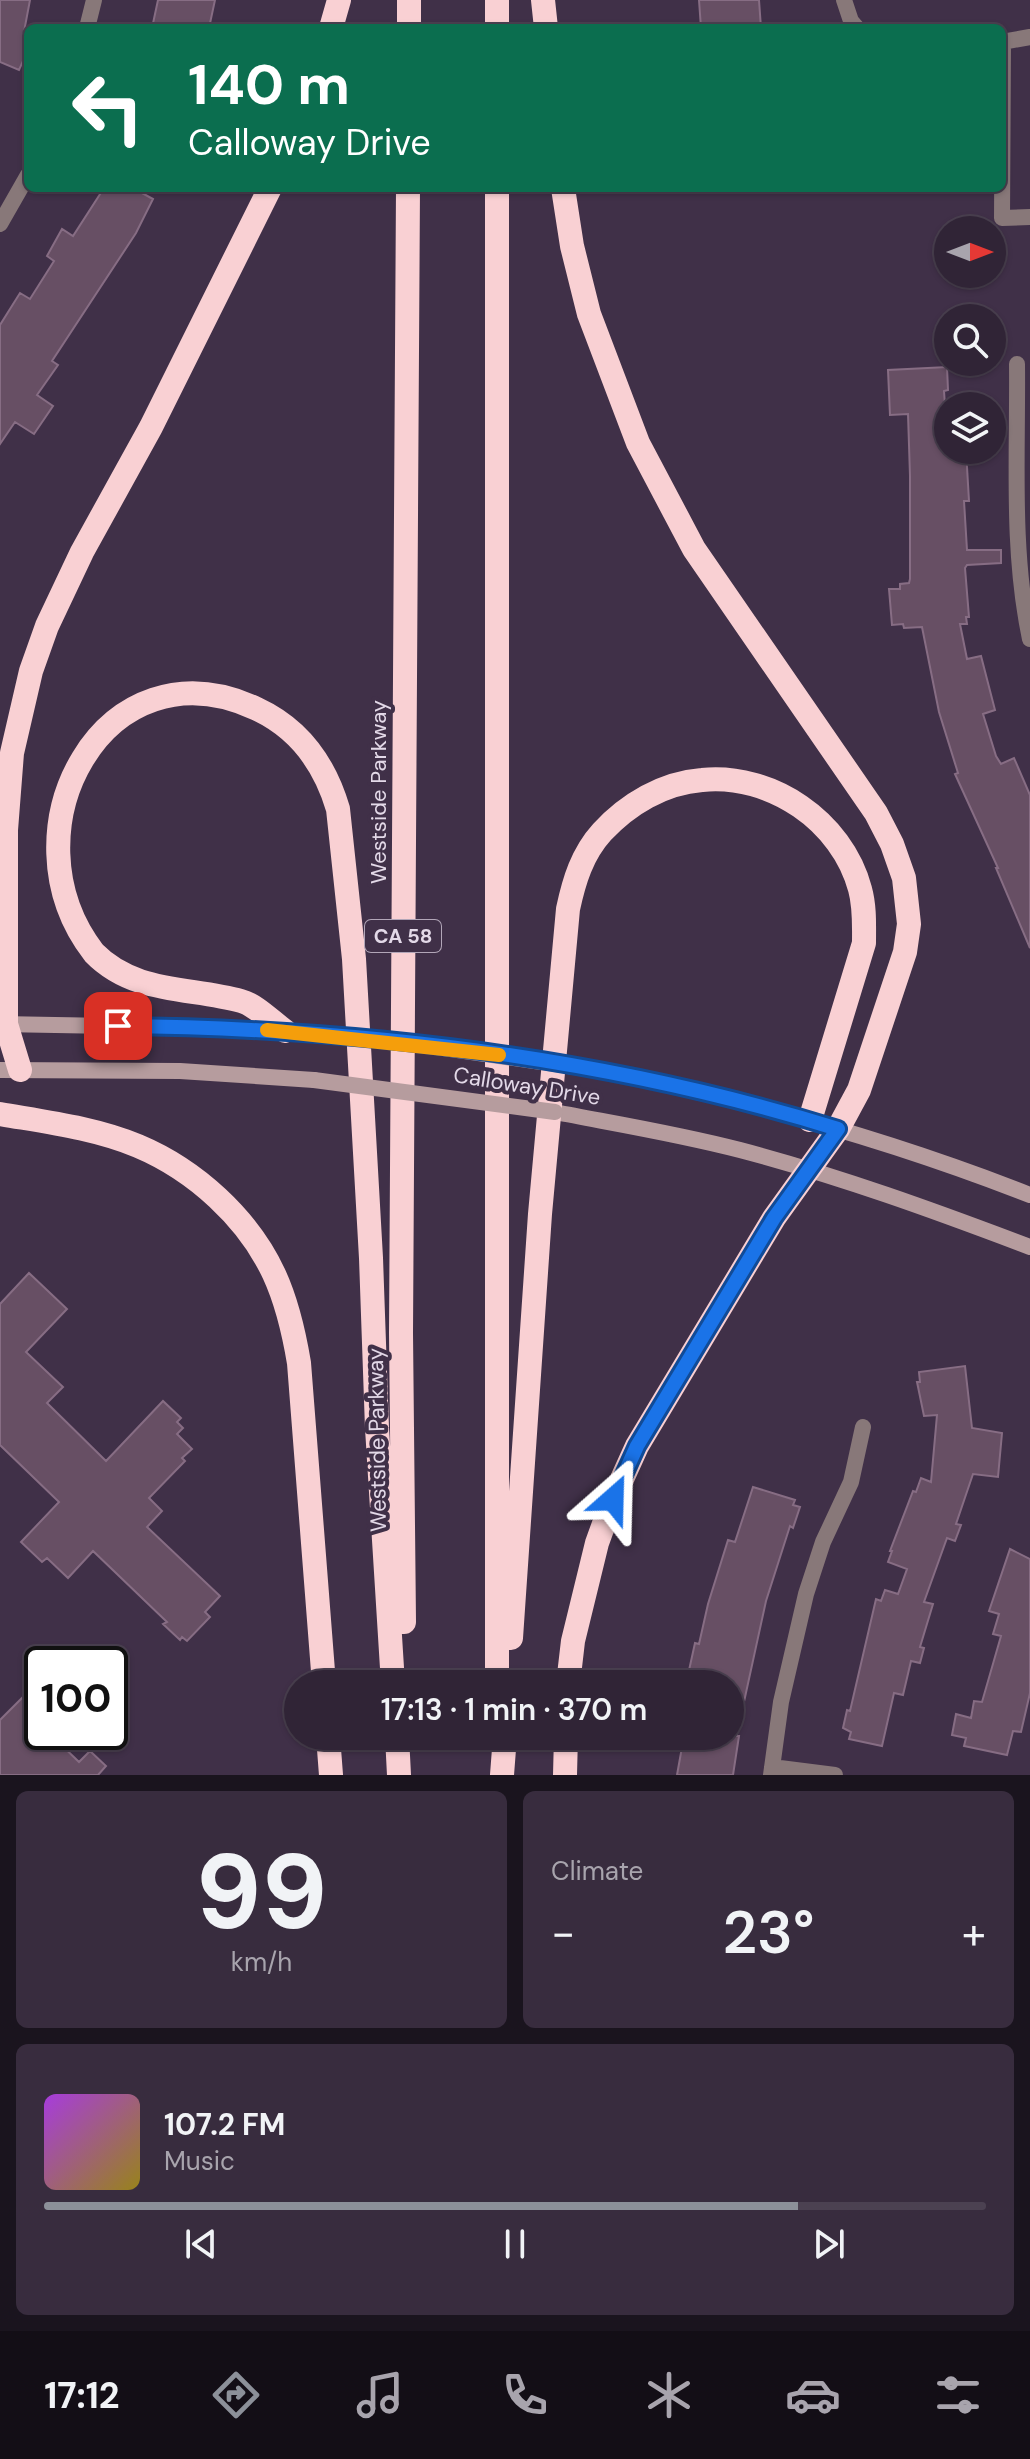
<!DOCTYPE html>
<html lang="en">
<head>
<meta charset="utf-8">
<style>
  :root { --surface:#302436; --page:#382c3e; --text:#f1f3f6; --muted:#a8a4ad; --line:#4b4151; --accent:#8c9099 }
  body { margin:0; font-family:"DM Sans",sans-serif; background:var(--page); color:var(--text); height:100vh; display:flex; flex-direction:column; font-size:30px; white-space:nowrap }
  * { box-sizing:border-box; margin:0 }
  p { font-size:26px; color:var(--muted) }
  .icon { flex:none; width:44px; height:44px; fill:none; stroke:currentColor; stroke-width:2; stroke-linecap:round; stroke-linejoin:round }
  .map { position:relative; height:1775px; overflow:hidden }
  .side { display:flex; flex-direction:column; gap:16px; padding:16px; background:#1a141e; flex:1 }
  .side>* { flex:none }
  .top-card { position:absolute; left:24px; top:24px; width:982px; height:168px; border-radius:12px; box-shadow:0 2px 6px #0004,0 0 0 2px var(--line); background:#0b6e4f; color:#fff; overflow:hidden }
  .needle { width:52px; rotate:90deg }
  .fabs { position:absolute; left:934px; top:216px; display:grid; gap:16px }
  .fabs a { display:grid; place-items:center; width:72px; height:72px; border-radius:50%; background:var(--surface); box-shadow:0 2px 6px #0004,0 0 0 2px var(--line); font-size:40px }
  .speed { position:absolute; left:24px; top:1646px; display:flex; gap:16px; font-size:40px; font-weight:700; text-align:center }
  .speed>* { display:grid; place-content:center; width:104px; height:104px; border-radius:50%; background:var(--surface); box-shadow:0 2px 6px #0004,0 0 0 2px var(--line); line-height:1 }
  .speed .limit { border:4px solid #111; border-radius:12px; background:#fff; color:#111 }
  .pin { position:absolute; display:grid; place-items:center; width:68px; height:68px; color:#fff; margin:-34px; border-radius:16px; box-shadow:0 4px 12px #0006 }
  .me { position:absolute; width:88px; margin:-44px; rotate:25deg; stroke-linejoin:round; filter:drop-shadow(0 0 6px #0008) }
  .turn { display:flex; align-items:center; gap:28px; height:168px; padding:0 32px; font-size:36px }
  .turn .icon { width:104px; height:104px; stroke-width:2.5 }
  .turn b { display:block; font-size:56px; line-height:68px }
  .big { font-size:60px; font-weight:600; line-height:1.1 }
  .side .widget { flex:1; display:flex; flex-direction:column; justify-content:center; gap:12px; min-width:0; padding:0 28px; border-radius:12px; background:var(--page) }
  .side .dial { align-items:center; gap:0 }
  .dial b { font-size:104px; line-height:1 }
  .song { display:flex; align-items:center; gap:24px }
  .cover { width:96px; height:96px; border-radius:12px; background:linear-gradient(135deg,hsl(280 70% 55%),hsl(50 70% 35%)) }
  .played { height:8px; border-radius:4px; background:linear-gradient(90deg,var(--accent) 80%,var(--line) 80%) }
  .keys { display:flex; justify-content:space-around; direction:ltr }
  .heat { display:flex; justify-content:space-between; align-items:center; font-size:44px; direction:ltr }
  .side .tiles { flex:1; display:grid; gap:16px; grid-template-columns:1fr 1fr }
  .widget:last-child { grid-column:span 2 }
  .trip { position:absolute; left:284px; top:1670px; width:460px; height:80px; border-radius:40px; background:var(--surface); box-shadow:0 2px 6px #0004,0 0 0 2px var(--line); font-weight:600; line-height:80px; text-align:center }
  .menu { display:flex; height:128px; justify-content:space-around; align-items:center; background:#130e16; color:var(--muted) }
  .menu .icon { width:56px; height:56px }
  .menu .on { color:var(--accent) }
  .menu b { font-size:36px; color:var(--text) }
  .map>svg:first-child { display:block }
  .building { fill:#674f64; stroke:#876d84; stroke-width:2 }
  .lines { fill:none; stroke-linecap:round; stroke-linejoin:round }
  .street { stroke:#887879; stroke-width:16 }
  .secondary { stroke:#b69c9e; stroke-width:16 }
  .highway { stroke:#f9d0d3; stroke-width:24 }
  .secondary-bridge { stroke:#b69c9e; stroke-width:16 }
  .route-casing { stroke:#114b97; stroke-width:20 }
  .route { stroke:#1a73e8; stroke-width:14 }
  .slow { stroke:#f59e0b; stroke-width:14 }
  .labels { text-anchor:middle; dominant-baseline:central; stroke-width:8; stroke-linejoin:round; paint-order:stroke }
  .shield { fill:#403048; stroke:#b2a6b8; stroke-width:2 }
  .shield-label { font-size:20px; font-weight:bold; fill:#e3d9e8 }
  .street-label { font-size:22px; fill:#e3d9e8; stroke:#403048 }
</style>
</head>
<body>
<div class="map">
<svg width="1030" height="1775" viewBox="0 0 1030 1775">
  <rect width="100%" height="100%" fill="#403048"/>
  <path class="building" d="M 0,0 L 30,0 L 23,37 L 28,40 L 28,50 L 19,70 L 0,62 Z
    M 158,0 L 215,0 L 209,28 L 152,28 Z
    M 699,0 L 759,0 L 761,28 L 701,28 Z
    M 104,188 L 145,188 L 142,193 L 153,199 L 136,233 L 52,361 L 58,365 L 37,395 L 53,406 L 34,434 L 15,422 L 0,444 L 0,325 L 20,293 L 30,299 L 54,261 L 47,256 L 62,229 L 73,236 Z
    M 947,367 L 948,390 L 944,391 L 948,450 L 966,450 L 969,501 L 964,501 L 967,550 L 1001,550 L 1001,563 L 967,565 L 965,568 L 969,617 L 966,617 L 967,624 L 960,624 L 967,659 L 981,656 L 995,710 L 983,714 L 996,756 L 1001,764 L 1014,758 L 1030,795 L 1030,948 L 996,868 L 998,868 L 955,774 L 958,773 L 939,712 L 922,627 L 904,628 L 903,624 L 892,625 L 889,589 L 900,589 L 900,584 L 909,583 L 910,579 L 910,476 L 908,414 L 890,415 L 888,370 Z
    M 29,1273 L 67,1309 L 26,1352 L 63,1387 L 47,1403 L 106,1461 L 163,1401 L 181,1418 L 177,1422 L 183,1428 L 177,1434 L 192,1449 L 182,1458 L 185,1461 L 149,1498 L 162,1511 L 147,1527 L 220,1596 L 205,1612 L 210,1617 L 187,1641 L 182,1637 L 180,1640 L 163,1624 L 167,1622 L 93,1551 L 68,1578 L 47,1558 L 42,1562 L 21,1542 L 59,1502 L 0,1445 L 0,1304 Z
    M 965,1366 L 972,1428 L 1002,1433 L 998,1477 L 973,1474 L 956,1524 L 961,1525 L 955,1541 L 947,1538 L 924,1602 L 933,1604 L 920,1647 L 924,1648 L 920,1663 L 911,1661 L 903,1695 L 894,1693 L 882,1746 L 849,1739 L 851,1732 L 843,1728 L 847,1710 L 850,1711 L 876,1599 L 881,1601 L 885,1590 L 898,1594 L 907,1569 L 888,1562 L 892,1551 L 890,1551 L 913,1491 L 916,1492 L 921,1478 L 931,1482 L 937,1415 L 924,1416 L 917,1382 L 920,1382 L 919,1372 Z
    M 753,1487 L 795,1500 L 793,1505 L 800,1507 L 793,1528 L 790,1526 L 766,1601 L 737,1734 L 730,1734 L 730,1684 L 686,1684 L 695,1643 L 699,1644 L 708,1604 L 728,1540 L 735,1542 Z
    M 1010,1549 L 1030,1559 L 1030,1693 L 1021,1732 L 1013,1731 L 1007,1755 L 964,1746 L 966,1738 L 952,1735 L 956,1714 L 971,1718 L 974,1701 L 982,1702 L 1001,1636 L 993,1634 L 999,1614 L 989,1611 Z
    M 24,1696 L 42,1714 L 42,1732 L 48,1732 L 79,1762 L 90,1751 L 106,1766 L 98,1775 L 0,1775 L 0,1720 Z
    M 684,1736 L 739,1736 L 733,1775 L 677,1775 Z"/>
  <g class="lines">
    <path class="street" d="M 844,0 L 851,21 L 857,28
      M 87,28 L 94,0
      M 1002,42 L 1030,37
      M 1003,42 L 1002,218 L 1030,217
      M 0,224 L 28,175
      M 1017,364 C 1018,455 1011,549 1030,639
      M 772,1767 L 835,1775
      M 771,1775 L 781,1702 L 806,1594 L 823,1542 L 851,1482 L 863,1427"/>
    <path class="secondary" d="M 0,1024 L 221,1028 L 284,1031
      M 589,1069 C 740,1098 887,1139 1030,1195
      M 0,1070 L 180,1071 L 314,1080
      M 555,1112 C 617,1124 679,1134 740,1150 C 839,1176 935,1211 1030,1247"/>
    <path class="highway" d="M 409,0 L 409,28
      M 543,0 L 546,28
      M 331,28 L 339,0
      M 497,28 L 497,0
      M 563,188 L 572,246 L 589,314 L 638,443 L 694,549 L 876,813 L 892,844 L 904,878 L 909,924 L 905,952 L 859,1090 L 838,1129 L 774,1218 L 637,1446 L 613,1499 L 597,1543 L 573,1641 L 568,1684
      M 285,1031 C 272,1022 256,1005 241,1001 C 190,987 134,994 94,953 C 0,832 104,637 257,709 C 300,729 325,765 338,809 L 354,959 L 371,1258 L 377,1428 L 393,1684
      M 20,1070 L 6,1024 L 6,830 L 12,753 L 31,671 L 47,626 L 82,552 L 151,427 L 270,188
      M 0,1114 C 46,1122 95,1128 138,1146 C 195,1170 248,1218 274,1274 C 287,1302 294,1333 299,1363 L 324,1684
      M 404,1622 L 401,1333 L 408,188
      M 511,1638 L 540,1214 L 568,909 C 574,881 582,854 602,832 C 628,804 663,783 702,780 C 771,773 842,821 860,889 C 865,907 864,925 864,943 L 810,1120
      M 497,1684 L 497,188
      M 328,1736 L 331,1775
      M 397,1736 L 399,1775
      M 502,1775 L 505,1736
      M 565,1775 L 566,1736"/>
    <path class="secondary-bridge" d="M 285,1031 L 423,1045 L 589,1069
      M 314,1080 L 555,1112"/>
  </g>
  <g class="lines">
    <defs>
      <path id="route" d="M 118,1026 C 360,1028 606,1057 838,1129 L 774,1218 L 637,1446 L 613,1499"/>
    </defs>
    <use href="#route" class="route-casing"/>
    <use href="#route" class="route"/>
    <path class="slow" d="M 267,1030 L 499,1055"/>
  </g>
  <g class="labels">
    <rect class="shield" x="365" y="920" width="76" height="32" rx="6"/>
    <g class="shield-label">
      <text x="403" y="936">CA 58</text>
    </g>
    <g class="street-label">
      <text transform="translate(378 792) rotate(-90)">Westside Parkway</text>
      <text transform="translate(527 1086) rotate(9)">Calloway Drive</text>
      <text transform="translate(377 1440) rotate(-91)">Westside Parkway</text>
    </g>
  </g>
</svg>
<div class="fabs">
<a><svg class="needle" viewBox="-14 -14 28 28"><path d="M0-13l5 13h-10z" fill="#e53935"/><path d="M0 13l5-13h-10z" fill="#a8a4ad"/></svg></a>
<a><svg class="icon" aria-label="search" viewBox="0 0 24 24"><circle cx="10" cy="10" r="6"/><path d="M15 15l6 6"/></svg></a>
<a><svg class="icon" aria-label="layers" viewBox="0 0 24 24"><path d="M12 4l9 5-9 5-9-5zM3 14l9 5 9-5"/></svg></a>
</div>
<div class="speed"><div class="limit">100</div></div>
<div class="pin" style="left:118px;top:1026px;background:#d93025"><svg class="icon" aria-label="arrive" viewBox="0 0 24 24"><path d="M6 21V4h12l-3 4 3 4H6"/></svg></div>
<svg class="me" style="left:613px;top:1499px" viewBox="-20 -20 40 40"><path d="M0-17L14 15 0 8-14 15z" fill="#1a73e8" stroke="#fff" stroke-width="4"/></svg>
<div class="trip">17:13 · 1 min · 370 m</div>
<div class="top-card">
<div class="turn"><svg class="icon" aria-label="left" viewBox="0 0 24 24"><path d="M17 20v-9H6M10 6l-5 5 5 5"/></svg><div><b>140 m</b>Calloway Drive</div></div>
</div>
</div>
<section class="side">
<div class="tiles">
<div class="widget dial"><b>99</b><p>km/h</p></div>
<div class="widget"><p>Climate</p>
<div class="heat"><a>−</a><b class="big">23°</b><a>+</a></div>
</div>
<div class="widget">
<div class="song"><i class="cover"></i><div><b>107.2 FM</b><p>Music</p></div></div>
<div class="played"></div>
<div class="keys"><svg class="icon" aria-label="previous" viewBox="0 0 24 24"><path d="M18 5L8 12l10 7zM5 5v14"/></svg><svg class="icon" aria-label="pause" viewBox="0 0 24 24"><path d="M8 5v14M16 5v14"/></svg><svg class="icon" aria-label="next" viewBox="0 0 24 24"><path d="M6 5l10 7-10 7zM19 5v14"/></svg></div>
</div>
</div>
</section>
<nav class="menu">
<b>17:12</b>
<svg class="icon on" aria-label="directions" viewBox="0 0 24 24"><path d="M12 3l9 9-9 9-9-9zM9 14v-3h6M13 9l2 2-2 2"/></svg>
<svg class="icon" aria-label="music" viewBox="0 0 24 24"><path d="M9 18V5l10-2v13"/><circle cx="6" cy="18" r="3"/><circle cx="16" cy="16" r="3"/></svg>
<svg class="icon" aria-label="phone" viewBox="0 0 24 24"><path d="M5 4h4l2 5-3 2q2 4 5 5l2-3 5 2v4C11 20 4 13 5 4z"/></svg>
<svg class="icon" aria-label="climate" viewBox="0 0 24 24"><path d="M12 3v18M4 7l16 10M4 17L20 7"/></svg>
<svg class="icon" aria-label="car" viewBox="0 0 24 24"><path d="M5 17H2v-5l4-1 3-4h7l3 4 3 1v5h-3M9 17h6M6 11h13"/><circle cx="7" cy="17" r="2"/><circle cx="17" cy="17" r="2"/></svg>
<svg class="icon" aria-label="filters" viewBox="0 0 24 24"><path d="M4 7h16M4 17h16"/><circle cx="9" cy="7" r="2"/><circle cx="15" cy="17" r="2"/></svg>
</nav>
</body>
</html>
